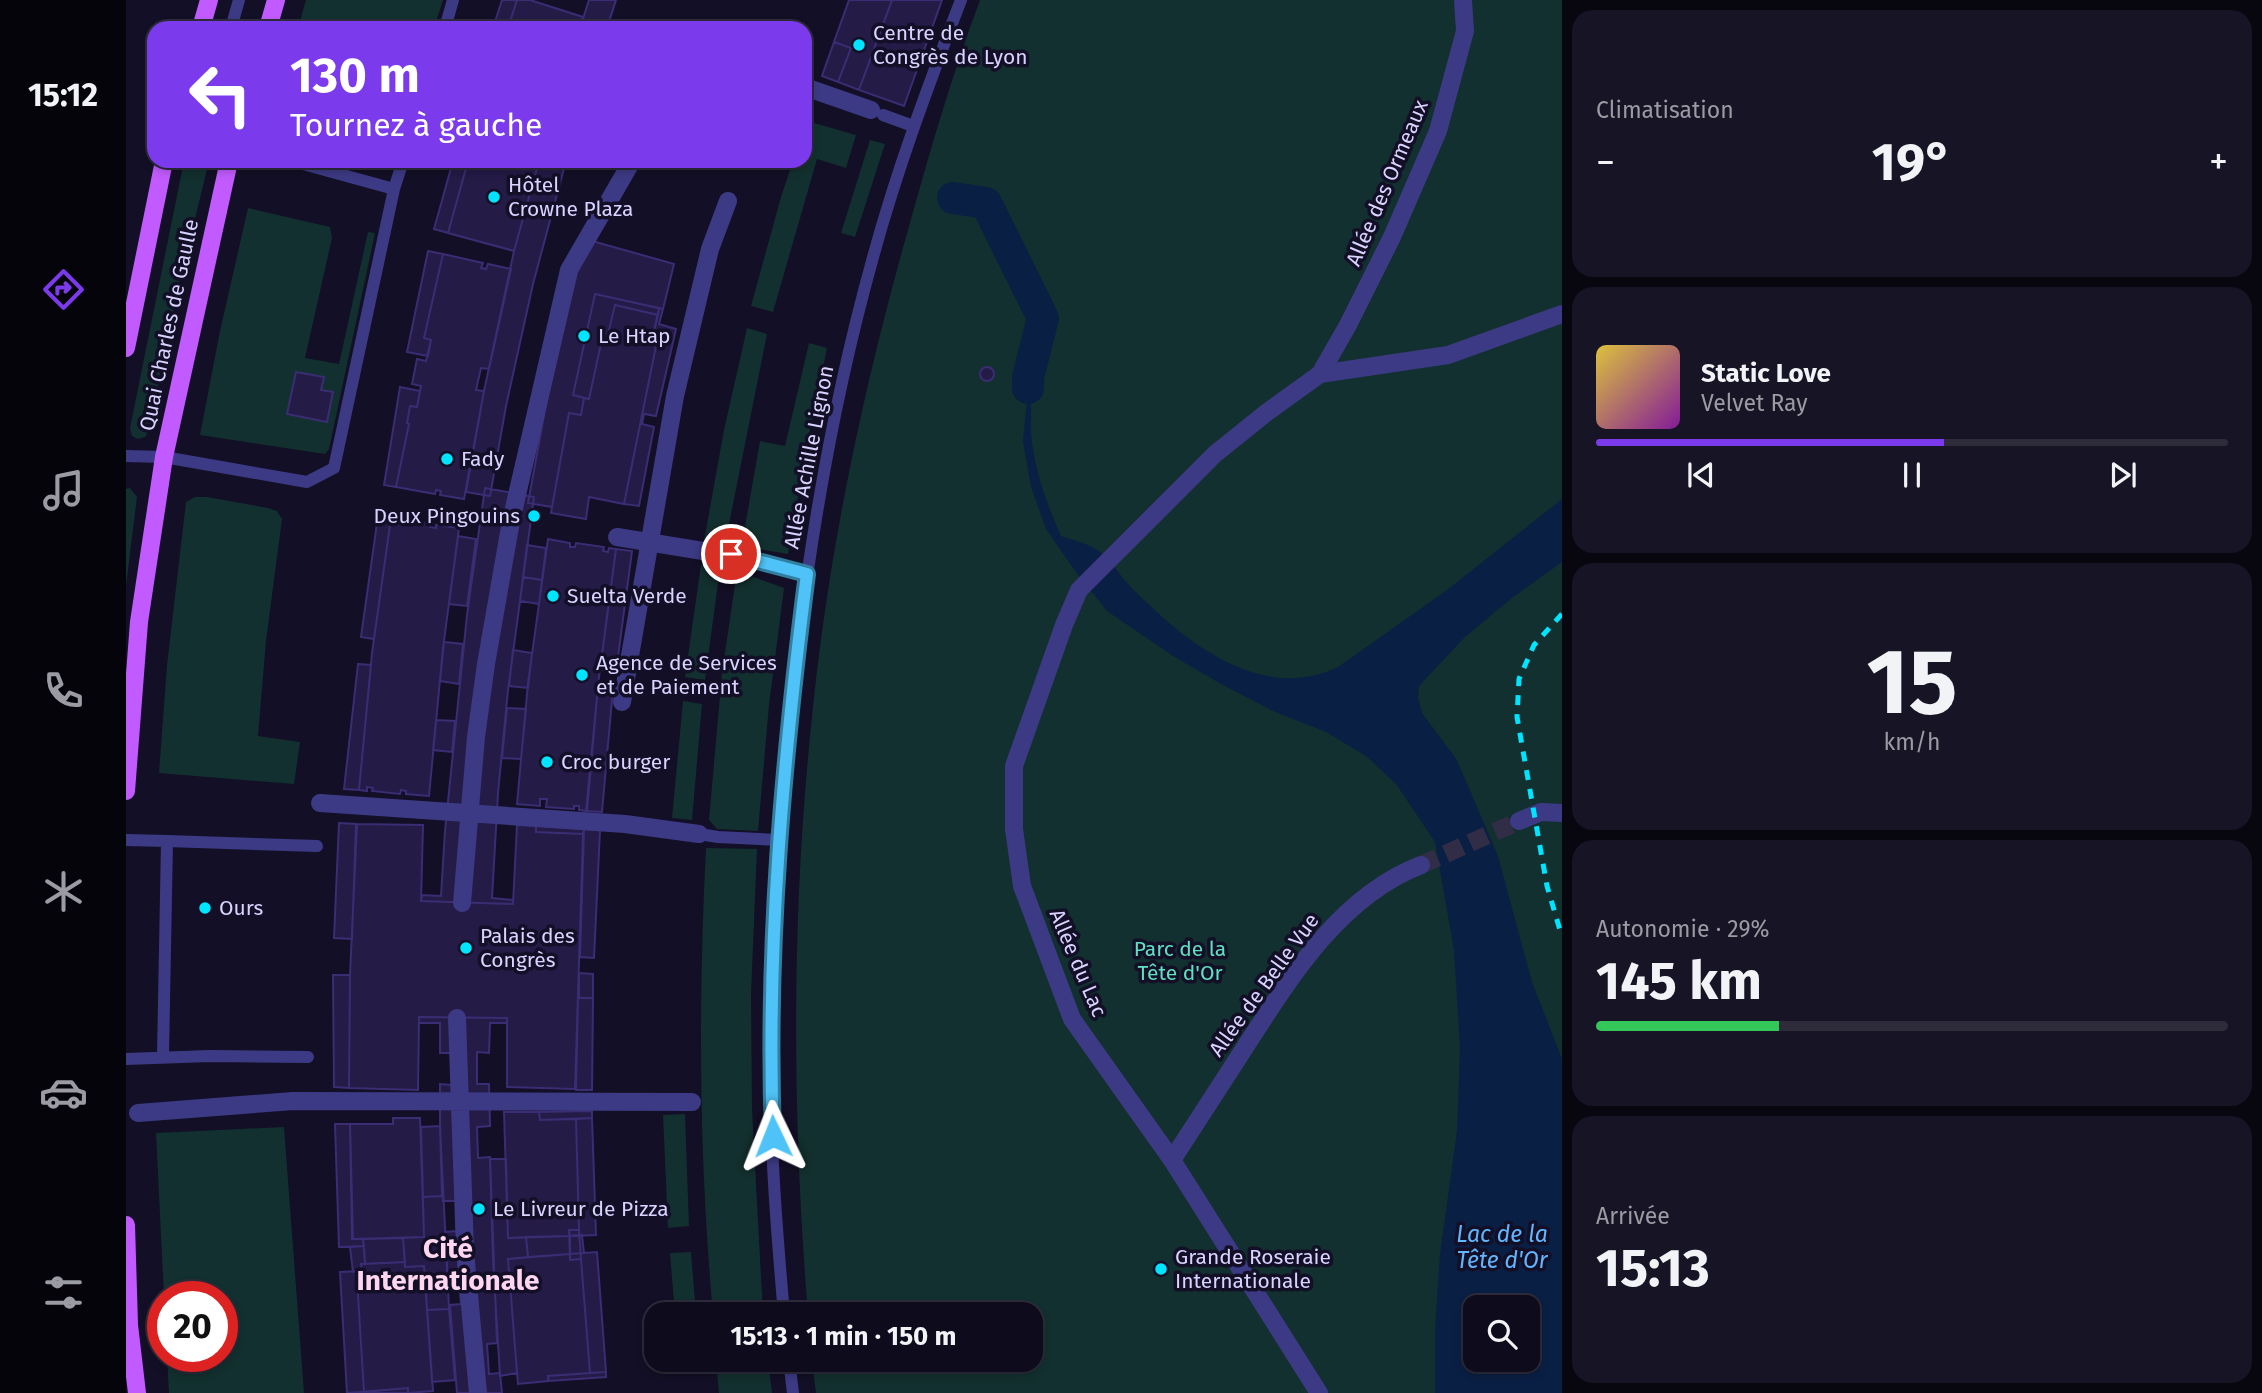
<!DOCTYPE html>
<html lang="fr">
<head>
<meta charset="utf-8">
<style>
  :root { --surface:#0e0b1c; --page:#171425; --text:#f1f3f6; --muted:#9b9ba3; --line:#2e2b3b; --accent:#7c3aed }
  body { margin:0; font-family:"Fira Sans",sans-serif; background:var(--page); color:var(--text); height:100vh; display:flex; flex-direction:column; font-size:26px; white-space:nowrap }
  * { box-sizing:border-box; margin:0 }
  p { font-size:23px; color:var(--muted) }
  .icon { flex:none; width:38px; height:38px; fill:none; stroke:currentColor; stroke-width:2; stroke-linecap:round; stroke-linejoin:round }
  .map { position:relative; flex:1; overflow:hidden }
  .panel { display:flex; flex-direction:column; gap:10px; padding:10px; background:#08060f; width:700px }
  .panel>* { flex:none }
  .top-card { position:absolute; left:21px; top:21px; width:665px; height:147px; border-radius:21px; box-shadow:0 4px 10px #0003,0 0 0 2px var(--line); background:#7c3aed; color:#fff; overflow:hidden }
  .buttons { position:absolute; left:1337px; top:1295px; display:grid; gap:14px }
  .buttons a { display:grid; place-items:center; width:77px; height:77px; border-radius:14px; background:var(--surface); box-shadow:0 4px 10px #0003,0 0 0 2px var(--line); font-size:35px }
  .speed { position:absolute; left:21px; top:1281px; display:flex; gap:14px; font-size:35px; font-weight:700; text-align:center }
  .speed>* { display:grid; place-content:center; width:91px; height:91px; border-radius:50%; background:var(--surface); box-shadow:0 4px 10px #0003,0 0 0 2px var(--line); line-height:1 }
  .speed .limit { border:10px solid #d22; background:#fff; color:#111 }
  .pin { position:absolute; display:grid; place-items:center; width:60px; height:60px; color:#fff; margin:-30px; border:4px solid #fff; border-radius:50%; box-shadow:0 2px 7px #0007 }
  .me { position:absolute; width:77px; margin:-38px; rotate:358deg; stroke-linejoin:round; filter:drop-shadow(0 0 5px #0008) }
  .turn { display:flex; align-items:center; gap:24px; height:147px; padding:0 28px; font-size:32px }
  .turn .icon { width:91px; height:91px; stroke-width:2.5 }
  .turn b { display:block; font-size:49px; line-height:60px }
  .big { font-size:52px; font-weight:700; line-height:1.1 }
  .panel .widget { flex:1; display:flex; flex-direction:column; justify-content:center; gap:10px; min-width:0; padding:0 24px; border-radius:21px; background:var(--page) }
  .panel .dial { align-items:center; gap:0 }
  .dial b { font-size:91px; line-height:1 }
  .song { display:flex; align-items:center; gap:21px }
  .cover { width:84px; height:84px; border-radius:10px; background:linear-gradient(135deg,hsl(50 70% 55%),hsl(290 70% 35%)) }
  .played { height:7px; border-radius:4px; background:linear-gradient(90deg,var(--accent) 55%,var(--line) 55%) }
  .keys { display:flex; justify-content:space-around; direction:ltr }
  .heat { display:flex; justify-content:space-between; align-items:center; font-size:38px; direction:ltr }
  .charge { height:10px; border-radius:5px; background:linear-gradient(90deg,#34c759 29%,var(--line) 0) }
  .trip { position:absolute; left:518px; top:1302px; width:399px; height:70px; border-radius:21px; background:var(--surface); box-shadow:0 4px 10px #0003,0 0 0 2px var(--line); font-weight:700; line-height:70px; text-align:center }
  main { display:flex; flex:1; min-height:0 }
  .dock { display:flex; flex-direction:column; width:126px; justify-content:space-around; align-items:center; background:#06040b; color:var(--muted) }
  .dock .icon { width:49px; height:49px }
  .dock .on { color:var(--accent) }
  .dock b { font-size:32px; color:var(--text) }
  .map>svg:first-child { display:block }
  .green { fill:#12302f; fill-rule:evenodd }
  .water { fill:#0a1f44; fill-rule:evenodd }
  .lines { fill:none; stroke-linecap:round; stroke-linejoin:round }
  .canal { stroke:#0a1f44; stroke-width:32 }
  .building { fill:#241b47; stroke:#3b2d73; stroke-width:2 }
  .street-tunnel { stroke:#312d47; stroke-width:18; stroke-dasharray:18 9; stroke-linecap:butt }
  .lane { stroke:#3d3a85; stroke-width:12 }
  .street { stroke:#3d3a85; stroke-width:18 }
  .primary { stroke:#c25bff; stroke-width:18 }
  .rail { stroke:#00e5ff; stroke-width:5; stroke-dasharray:10 9; stroke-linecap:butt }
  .street-bridge { stroke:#3d3a85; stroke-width:18 }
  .route-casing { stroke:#337fa1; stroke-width:18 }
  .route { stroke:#4fc3f7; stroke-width:12 }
  .poi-dot { fill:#00e5ff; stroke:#130f26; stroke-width:2.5 }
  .labels { text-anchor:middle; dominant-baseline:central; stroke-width:7; stroke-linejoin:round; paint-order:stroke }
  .poi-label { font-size:21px; fill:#d9d4ff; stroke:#130f26; text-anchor:start }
  .street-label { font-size:21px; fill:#d9d4ff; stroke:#130f26 }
  .park-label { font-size:21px; fill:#5fe0c0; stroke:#130f26 }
  .water-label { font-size:23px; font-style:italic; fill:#62b6ff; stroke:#130f26 }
  .district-label { font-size:28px; font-weight:bold; fill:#ffd6f0; stroke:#130f26 }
</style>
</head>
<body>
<main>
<nav class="dock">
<b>15:12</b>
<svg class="icon on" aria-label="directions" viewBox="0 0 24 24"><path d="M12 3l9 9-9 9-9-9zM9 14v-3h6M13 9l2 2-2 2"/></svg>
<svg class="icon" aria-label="music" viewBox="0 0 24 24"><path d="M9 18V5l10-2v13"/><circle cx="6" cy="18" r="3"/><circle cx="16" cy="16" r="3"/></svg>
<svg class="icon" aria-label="phone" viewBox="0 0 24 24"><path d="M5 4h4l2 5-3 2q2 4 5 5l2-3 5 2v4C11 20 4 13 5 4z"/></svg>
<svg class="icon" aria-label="climate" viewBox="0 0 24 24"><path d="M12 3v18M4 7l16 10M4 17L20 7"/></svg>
<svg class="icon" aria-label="car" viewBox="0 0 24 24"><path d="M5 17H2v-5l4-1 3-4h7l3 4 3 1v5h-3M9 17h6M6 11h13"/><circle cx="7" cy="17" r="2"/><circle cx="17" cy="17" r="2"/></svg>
<svg class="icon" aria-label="filters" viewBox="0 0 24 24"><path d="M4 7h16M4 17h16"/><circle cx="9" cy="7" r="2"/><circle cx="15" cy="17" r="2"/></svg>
</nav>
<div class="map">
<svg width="1436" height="1393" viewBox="0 0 1436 1393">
  <rect width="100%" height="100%" fill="#130f26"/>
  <path class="green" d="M 180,0 L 317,0 L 308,28 L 172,28 Z
    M 854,0 L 1436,0 L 1436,1393 L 690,1393 L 686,1360 L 905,1360 L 905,1314 L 682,1314 C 666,1116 665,915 686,717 C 702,555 736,394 780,237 C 802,158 825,77 854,0 ZM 1349,1307 L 1402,1307 L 1402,1360 L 1349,1360 Z
    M 681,121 L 730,135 L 720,168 L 691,159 L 647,312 L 625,306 L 655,197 L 667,161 L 679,161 L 679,128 Z
    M 744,140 L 759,144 L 729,237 L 715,233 Z
    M 58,161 L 83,161 L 51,293 L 23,431 L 19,437 L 12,439 L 6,436 L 4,428 Z
    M 122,208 L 204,227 L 206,238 L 179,358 L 213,364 L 242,232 L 249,233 L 203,449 L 199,454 L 74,435 L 94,331 Z
    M 621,328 L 641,334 L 599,544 L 578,541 L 598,430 Z
    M 683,343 L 701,348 L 681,445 L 662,554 L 625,548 L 617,538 L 634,441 L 659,446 Z
    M 4,488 L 11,497 L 0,586 L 0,489 Z
    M 69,497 L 81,497 L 142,508 L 151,511 L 156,519 L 140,641 L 132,736 L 174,742 L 168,784 L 33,773 L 41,665 L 60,502 Z
    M 575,565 L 594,568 L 579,680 L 559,677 Z
    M 611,571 L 658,588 L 643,705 L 632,831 L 591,829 L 583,820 L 596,673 Z
    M 557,701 L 576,704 L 566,820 L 546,818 Z
    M 580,848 L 631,849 L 625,994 L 626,1110 L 637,1314 L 587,1314 C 573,1159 572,1004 580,848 Z
    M 559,1114 L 563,1226 L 542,1228 L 537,1115 Z
    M 158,1127 L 178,1393 L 43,1393 L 41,1356 L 96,1356 L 96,1297 L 38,1297 L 30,1133 Z
    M 565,1252 L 570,1314 L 549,1314 L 544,1253 Z
    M 590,1360 L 642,1360 L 646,1393 L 593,1393 Z"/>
  <path class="water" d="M 902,388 C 907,403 904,417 905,432 C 908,469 920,502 935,536 C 946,540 960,543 970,549 C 984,557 994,577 1006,588 C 1058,641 1134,704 1212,667 L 1321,590 L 1436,499 L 1436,562 L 1386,598 L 1339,637 L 1293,686 L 1292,698 L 1296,713 L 1331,760 L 1372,856 L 1406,982 L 1436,1059 L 1436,1393 L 1309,1393 L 1309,1330 L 1314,1254 L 1331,1131 L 1334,1049 L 1328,950 L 1309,842 L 1270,784 L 1240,756 L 1200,732 L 1147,711 L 1095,684 L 1047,656 L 981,611 L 949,571 L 920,529 L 905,487 L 897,442 ZM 1349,1307 L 1402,1307 L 1402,1360 L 1349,1360 Z"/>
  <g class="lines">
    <path class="canal" d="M 827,198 L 860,203 L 917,318 L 902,377 L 902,388"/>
  </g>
  <path class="building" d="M 376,0 L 391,0 L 382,28 L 367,28 Z
    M 391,0 L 404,0 L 457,17 L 453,28 L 382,28 Z
    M 463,0 L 490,0 L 481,28 L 454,28 Z
    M 723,0 L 766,0 L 733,90 L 712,82 L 725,48 L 708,42 Z
    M 766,0 L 816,0 L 778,106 L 733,90 Z
    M 708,42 L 725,48 L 712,82 L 696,76 Z
    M 327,161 L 342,161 L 322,233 L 308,229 Z
    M 342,161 L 413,161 L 388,251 L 322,233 Z
    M 413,161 L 440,161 L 407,284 L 380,406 L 364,496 L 340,492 L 358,391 L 388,251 Z
    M 459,239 L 548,264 L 537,309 L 469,294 L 447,395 L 458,398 L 455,415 L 443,413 L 426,507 L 402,503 L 421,399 Z
    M 302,251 L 317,254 L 298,338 L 305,340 L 302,356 L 281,352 Z
    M 317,254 L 357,263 L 355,268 L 360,269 L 362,264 L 385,269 L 363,369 L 355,368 L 350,390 L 358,391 L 338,499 L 314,495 L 315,491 L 310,490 L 309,494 L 270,487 L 283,424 L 281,423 L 284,406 L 291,407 L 295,386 L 286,384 L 291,359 L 300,361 L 305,340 L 298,338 Z
    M 469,294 L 533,308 L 532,315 L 489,305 L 482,334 L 477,334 L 463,399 L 447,395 Z
    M 489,305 L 532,315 L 525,344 L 530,346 L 498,504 L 463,497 L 460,519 L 425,513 L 443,413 L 455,415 L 458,398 L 463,399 L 477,334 L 482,334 Z
    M 533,308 L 537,309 L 533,324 L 550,329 L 530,416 L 518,414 L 516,424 L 528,427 L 513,506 L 498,504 L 530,346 L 525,344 Z
    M854 374a7 7 0 1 1 14 0a7 7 0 1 1-14 0Z
    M 170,372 L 198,377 L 195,390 L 207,392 L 201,422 L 161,414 Z
    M 274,387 L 294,391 L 291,407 L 284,406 L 281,423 L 283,424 L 270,487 L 258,485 Z
    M 359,488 L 408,497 L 382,690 L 372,793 L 366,898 L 387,900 L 387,904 L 295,901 L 296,895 L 315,896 L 319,831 L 341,615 Z
    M 252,516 L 265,518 L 248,639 L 235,637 Z
    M 265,518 L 272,519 L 271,524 L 276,525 L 277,520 L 305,524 L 304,527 L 310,528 L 310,525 L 333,528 L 317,648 L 303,796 L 280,794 L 280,791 L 275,790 L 274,794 L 246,791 L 247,788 L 241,787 L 241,791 L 233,790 L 246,653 Z
    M 332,536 L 350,539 L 341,606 L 323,604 Z
    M 422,539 L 444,543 L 444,547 L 449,547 L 450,543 L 478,547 L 477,551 L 482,552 L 483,548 L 490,549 L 473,677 L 460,811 L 453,810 L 453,806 L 448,806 L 448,809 L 420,807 L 421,799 L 414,799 L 414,806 L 391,804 L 402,683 Z
    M 401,545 L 420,548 L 416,580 L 397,577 Z
    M 490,549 L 506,551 L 490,672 L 474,670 Z
    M 397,577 L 416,580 L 413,604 L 394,601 Z
    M 318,642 L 337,644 L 333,684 L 314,681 Z
    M 387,650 L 406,653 L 402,688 L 383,686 Z
    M 232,664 L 245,665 L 233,790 L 218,789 Z
    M 472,686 L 487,688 L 476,812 L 461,811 Z
    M 381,708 L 400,709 L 395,759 L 376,758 Z
    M 310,720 L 329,721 L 326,752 L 307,750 Z
    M 213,823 L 230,824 L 226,939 L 208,938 Z
    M 231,824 L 297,825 L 295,901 L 387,904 L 391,825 L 410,826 L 410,832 L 457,834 L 449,1089 L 381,1087 L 381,1018 L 293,1017 L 292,1090 L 223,1088 L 224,975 Z
    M 410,826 L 458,829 L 457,834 L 410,832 Z
    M 458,829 L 474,830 L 468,958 L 454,957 Z
    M 453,973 L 467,974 L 467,998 L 453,998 Z
    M 207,975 L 224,975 L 223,1088 L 208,1087 Z
    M 452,998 L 467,998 L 466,1090 L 450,1090 Z
    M 293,1017 L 381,1018 L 381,1023 L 364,1023 L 363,1053 L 351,1052 L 351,1084 L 363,1084 L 364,1126 L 351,1127 L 352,1158 L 364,1157 L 371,1343 L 361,1344 L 363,1374 L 374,1373 L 376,1393 L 331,1393 L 324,1305 L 335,1304 L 333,1279 L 322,1280 L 319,1232 L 331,1231 L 330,1201 L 317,1201 L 314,1123 L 314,1084 L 326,1085 L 326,1053 L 314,1053 L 314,1023 L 293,1023 Z
    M 466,1111 L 466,1118 L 414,1120 L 413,1112 Z
    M 378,1112 L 413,1112 L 414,1120 L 450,1119 L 453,1230 L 443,1230 L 444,1236 L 382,1238 Z
    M 267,1118 L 294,1118 L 298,1237 L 227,1239 L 224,1124 L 267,1124 Z
    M 466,1118 L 470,1235 L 444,1236 L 443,1230 L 453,1230 L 450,1119 Z
    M 209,1124 L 224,1124 L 226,1239 L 237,1239 L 238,1246 L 213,1247 Z
    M 314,1126 L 323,1309 L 301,1310 L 298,1266 L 279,1267 L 277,1238 L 298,1237 L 295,1127 Z
    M 314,1126 L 316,1196 L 297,1197 L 295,1127 Z
    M 364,1159 L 380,1159 L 382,1238 L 400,1237 L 402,1257 L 382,1259 L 391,1373 L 374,1376 L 367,1261 Z
    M 443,1230 L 453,1230 L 455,1259 L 444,1260 Z
    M 456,1235 L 458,1253 L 444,1254 L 444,1236 Z
    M 444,1236 L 444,1254 L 402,1257 L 400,1237 Z
    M 277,1238 L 279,1262 L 239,1264 L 237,1239 Z
    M 238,1246 L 239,1264 L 235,1264 L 236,1271 L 227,1272 L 224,1247 Z
    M 471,1252 L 480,1372 L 464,1373 L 455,1259 L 444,1260 L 444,1254 Z
    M 444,1254 L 444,1260 L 455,1259 L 464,1373 L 422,1376 L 422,1381 L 392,1384 L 382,1259 Z
    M 279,1262 L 279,1267 L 298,1266 L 307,1391 L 282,1393 L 282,1388 L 238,1392 L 231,1279 L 236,1279 L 235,1264 Z
    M 236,1271 L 236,1279 L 231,1279 L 238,1392 L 221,1393 L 214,1272 Z
    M 323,1309 L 329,1380 L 306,1382 L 301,1310 Z
    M 480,1372 L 480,1377 L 423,1381 L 422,1376 Z
    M 282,1388 L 282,1393 L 221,1393 Z"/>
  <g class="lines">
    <path class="street-tunnel" d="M 1295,865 L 1393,821"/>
    <path class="lane" d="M 105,28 L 113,0
      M 319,28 L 327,0
      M 757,115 L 787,126
      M 166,161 L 268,189
      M 0,456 L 38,457 L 181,482 L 208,468 L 268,189 L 277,161
      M 605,554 L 681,574
      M 573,834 L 592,837 L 653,840
      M 0,840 L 41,841 L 37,1056
      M 41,841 L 191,846
      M 0,1059 L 84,1056 L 182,1057
      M 658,1314 C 650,1223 643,1131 644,1039 C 644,994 648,949 650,905 C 661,688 688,470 746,261 C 770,172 802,86 835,0
      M 663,1360 L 667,1393"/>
    <path class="street" d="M 679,87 L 745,110
      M 1194,374 L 1222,325 L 1266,237 L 1312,131 L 1339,31 L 1337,0
      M 577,551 L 605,554
      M 496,702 L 549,396 L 584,249 L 602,201
      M 194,803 L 499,824 L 573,834
      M 1393,821 L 1415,812 L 1436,813
      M 336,903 L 350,737 L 360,664 L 385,521 L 443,270 L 506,161
      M 331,1018 L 339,1251 L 352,1393
      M 12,1113 L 167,1101 L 566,1102
      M 1046,1160 C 1069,1124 1093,1088 1116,1052 C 1162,981 1212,897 1295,865
      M 1193,1393 L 1046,1160 L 946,1019 L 896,886 L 888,829 L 888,766 L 938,625 L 953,590 L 1089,454 L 1140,413 L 1194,374 L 1322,355 L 1436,314"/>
    <path class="primary" d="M 75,28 L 83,0
      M 142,28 L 150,0
      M 0,348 L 38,161
      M 0,791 L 13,622 L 38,457 L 103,161
      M 0,1225 L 3,1325 L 11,1393"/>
    <path class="rail" d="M 1436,614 L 1408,645 L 1393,679 L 1391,717 L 1421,886 L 1436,937"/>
    <path class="street-bridge" d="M 491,537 L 577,551"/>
  </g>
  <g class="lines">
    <defs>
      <path id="route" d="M 605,554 L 681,574 C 657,760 640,949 647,1136"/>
    </defs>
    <use href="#route" class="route-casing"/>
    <use href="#route" class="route"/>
  </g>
  <g class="poi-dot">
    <circle cx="733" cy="45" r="7"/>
    <circle cx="368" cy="197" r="7"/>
    <circle cx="458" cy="336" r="7"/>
    <circle cx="321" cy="459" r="7"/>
    <circle cx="408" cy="516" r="7"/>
    <circle cx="427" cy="596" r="7"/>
    <circle cx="456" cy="675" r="7"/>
    <circle cx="421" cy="762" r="7"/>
    <circle cx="79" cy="908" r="7"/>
    <circle cx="340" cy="948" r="7"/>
    <circle cx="353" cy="1209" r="7"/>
    <circle cx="1035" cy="1269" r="7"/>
  </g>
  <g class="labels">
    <g class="poi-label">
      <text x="747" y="33">Centre de<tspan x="747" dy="24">Congrès de Lyon</tspan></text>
      <text x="382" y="185">Hôtel<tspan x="382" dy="24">Crowne Plaza</tspan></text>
      <text x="472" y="336">Le Htap</text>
      <text x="335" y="459">Fady</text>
      <text x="394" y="516" text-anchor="end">Deux Pingouins</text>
      <text x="441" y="596">Suelta Verde</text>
      <text x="470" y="663">Agence de Services<tspan x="470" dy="24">et de Paiement</tspan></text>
      <text x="435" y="762">Croc burger</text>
      <text x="93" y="908">Ours</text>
      <text x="354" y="936">Palais des<tspan x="354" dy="24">Congrès</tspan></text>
      <text x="367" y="1209">Le Livreur de Pizza</text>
      <text x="1049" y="1257">Grande Roseraie<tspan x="1049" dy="24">Internationale</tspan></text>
    </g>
    <g class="street-label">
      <text transform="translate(1261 183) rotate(-67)">Allée des Ormeaux</text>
      <text transform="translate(43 325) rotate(-78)">Quai Charles de Gaulle</text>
      <text transform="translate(683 457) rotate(-79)">Allée Achille Lignon</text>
      <text transform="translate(952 963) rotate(67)">Allée du Lac</text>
      <text transform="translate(1138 985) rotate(-54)">Allée de Belle Vue</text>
    </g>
    <g class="park-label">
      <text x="1054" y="949">Parc de la<tspan x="1054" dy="24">Tête d'Or</tspan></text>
    </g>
    <g class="water-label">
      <text x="1376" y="1234">Lac de la<tspan x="1376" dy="26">Tête d'Or</tspan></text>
    </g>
    <g class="district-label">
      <text x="322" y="1248">Cité<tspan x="322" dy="32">Internationale</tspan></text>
    </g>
  </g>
</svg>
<div class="buttons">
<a><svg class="icon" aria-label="search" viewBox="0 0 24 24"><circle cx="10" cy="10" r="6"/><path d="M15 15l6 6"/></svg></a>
</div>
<div class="speed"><div class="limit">20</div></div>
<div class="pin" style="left:605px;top:554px;background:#d93025"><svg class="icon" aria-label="arrive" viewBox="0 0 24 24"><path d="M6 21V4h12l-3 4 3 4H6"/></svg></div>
<svg class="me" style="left:647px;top:1136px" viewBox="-20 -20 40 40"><path d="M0-17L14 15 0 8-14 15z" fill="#4fc3f7" stroke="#fff" stroke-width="4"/></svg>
<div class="trip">15:13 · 1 min · 150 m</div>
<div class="top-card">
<div class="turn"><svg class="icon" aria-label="left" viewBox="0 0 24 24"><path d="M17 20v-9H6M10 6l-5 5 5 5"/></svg><div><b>130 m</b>Tournez à gauche</div></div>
</div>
</div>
<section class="panel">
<div class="widget"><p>Climatisation</p>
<div class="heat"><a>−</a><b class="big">19°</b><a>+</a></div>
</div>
<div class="widget">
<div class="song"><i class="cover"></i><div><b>Static Love</b><p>Velvet Ray</p></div></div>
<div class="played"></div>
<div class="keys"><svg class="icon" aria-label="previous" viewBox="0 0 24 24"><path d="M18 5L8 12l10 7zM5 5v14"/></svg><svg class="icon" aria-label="pause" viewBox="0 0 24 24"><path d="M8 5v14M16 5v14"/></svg><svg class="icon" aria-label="next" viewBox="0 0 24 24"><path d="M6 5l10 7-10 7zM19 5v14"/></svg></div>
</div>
<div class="widget dial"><b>15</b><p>km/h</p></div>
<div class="widget"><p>Autonomie · 29%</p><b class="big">145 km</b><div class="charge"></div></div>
<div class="widget"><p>Arrivée</p><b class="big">15:13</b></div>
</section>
</main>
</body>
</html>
